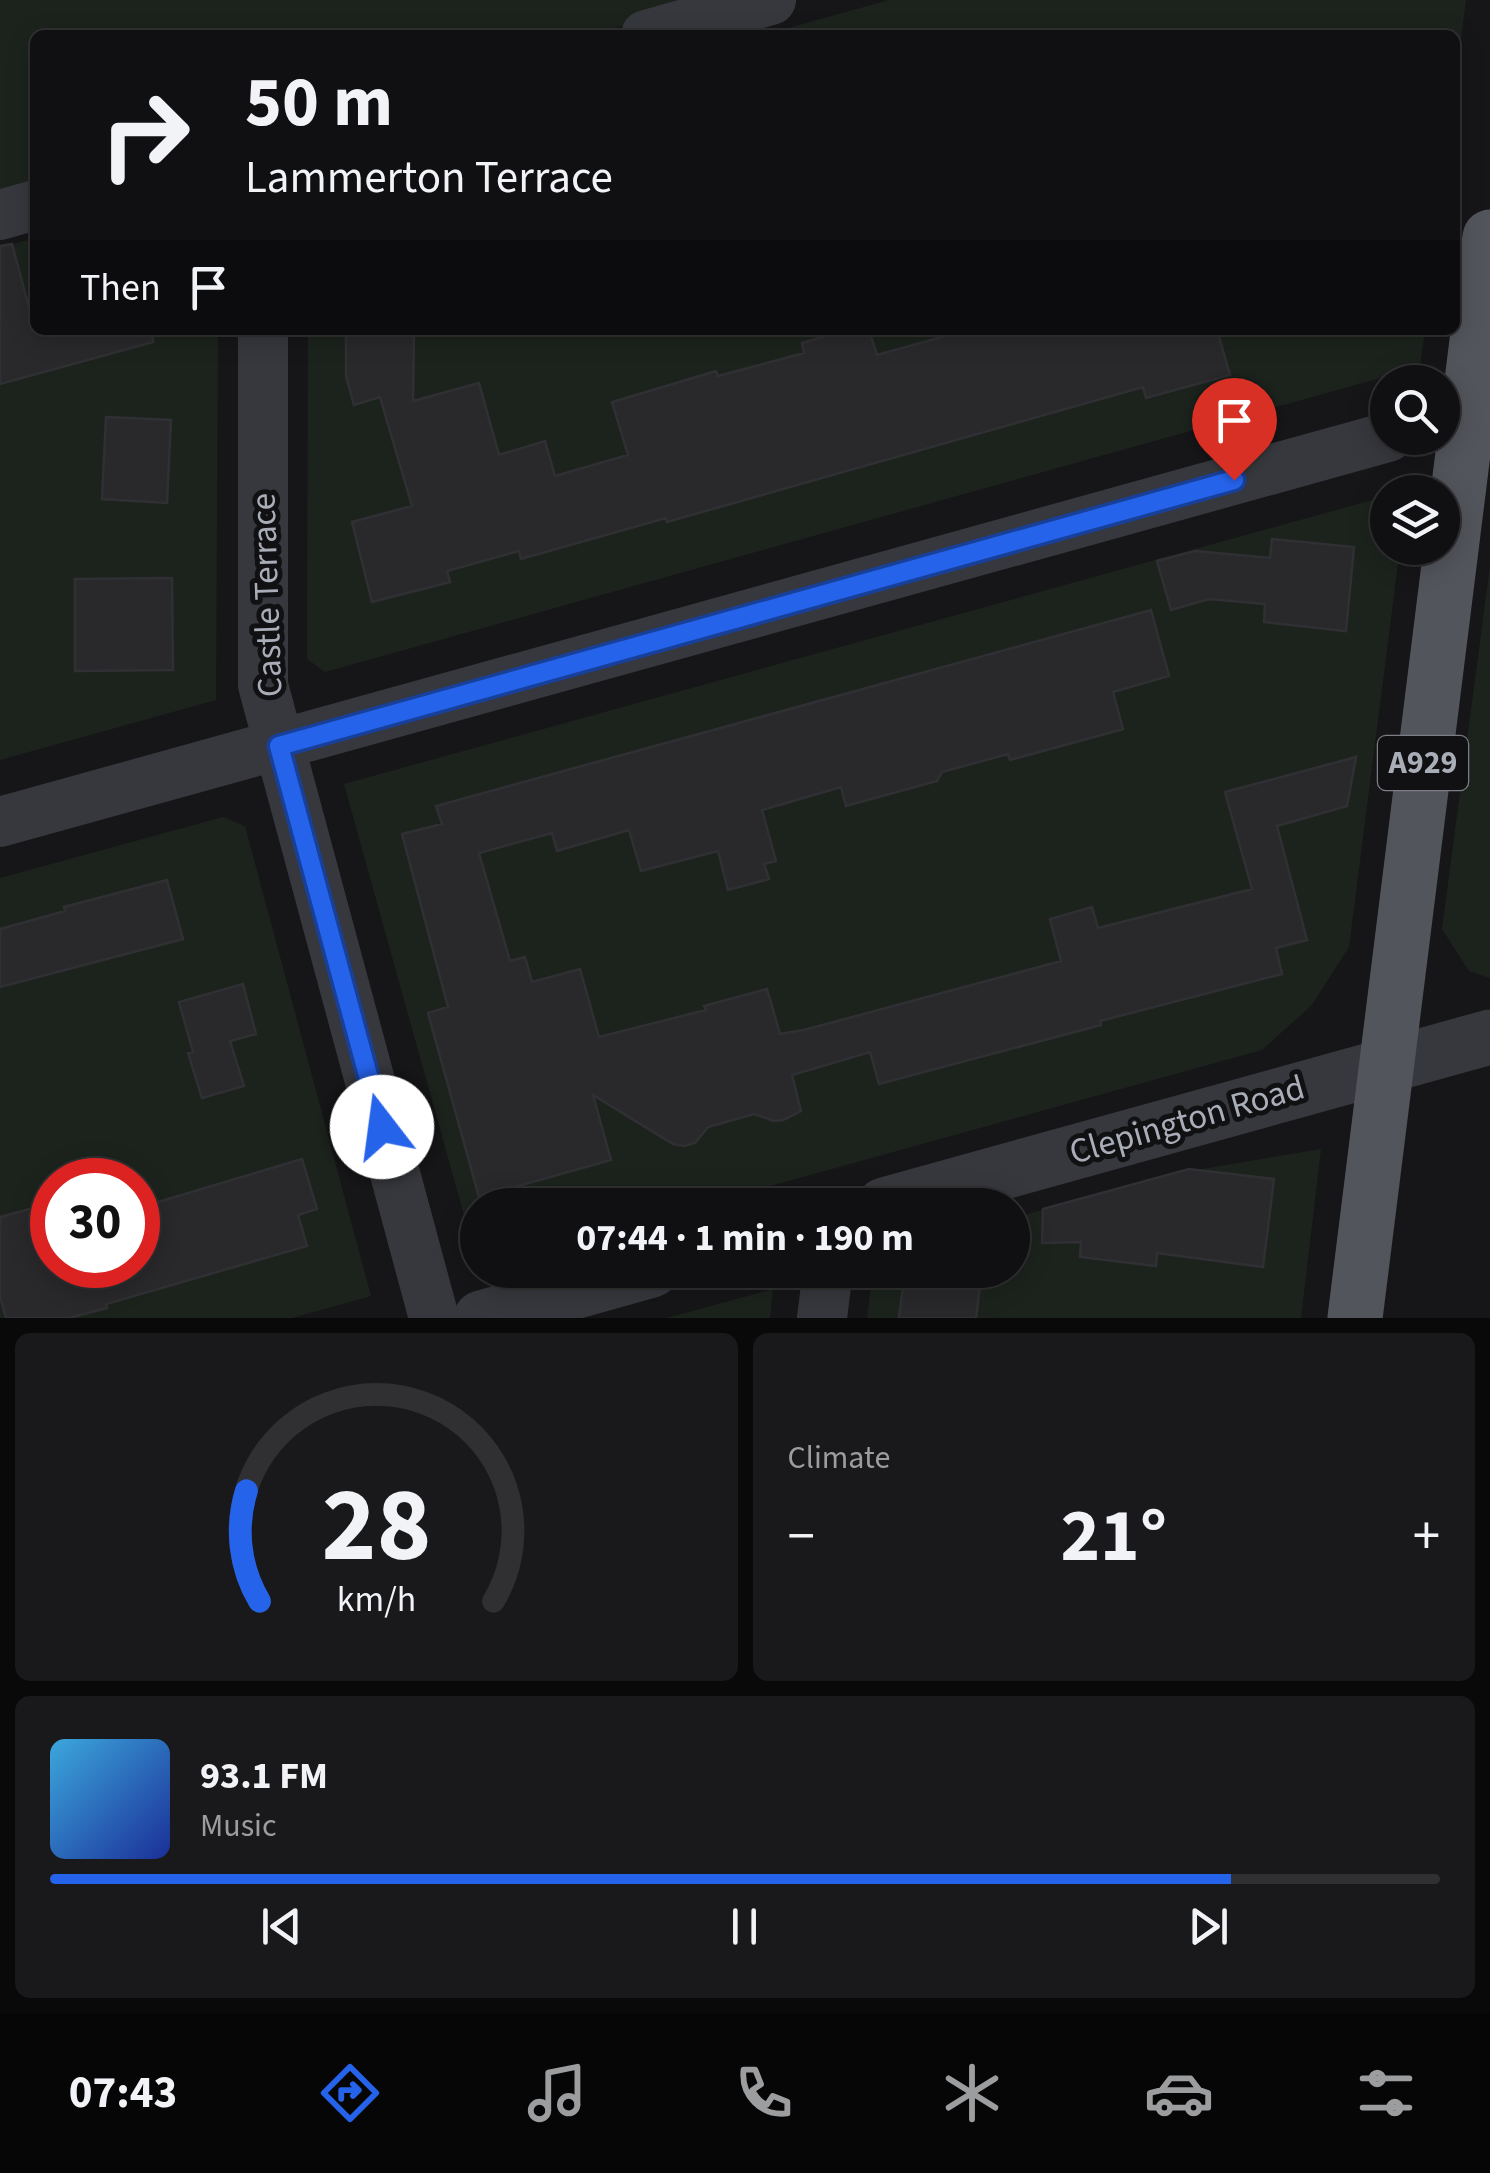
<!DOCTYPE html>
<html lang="en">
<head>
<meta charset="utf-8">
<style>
  :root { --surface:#101012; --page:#19191b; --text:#f1f3f6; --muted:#9c9d9f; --line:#303032; --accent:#2563eb }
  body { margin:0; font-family:"Source Sans 3",sans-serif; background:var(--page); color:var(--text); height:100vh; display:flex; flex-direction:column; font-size:38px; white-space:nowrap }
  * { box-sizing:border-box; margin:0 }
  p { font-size:32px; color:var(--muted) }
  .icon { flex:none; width:55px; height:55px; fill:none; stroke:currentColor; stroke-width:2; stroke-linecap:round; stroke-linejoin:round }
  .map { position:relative; height:1318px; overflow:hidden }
  .sheet { display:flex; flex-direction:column; gap:15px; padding:15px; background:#09090a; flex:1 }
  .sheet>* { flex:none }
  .top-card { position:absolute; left:30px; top:30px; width:1430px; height:305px; border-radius:15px; box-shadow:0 5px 25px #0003,0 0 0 2px var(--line); background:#101012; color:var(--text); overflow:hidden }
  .tools { position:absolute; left:1370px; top:365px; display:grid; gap:20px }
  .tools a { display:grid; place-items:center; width:90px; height:90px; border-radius:50%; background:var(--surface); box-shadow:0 5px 25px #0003,0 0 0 2px var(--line); font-size:50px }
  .speed { position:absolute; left:30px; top:1158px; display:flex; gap:20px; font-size:50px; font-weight:700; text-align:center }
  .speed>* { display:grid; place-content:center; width:130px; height:130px; border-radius:50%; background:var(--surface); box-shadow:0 5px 25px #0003,0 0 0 2px var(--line); line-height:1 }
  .speed .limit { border:15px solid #d22; background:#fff; color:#111 }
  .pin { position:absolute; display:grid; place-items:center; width:85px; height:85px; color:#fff; margin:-102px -42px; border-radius:50% 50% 50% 0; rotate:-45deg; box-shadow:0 0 10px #0007 }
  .pin .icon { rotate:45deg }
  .me { position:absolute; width:110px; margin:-55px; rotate:345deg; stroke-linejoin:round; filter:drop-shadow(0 0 8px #0008) }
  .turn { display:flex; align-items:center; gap:35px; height:210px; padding:0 50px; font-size:45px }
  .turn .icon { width:130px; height:130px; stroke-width:2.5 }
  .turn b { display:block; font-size:70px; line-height:85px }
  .then { display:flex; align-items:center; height:95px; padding:0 50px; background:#0003; gap:20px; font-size:38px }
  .big { font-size:75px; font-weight:700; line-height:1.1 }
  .sheet .card { flex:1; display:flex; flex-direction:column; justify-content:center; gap:15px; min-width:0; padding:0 35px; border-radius:15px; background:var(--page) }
  .sheet .dial { align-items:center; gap:0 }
  .dial svg { height:260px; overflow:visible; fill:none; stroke:var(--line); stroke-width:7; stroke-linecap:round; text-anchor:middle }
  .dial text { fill:var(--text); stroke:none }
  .song { display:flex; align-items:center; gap:30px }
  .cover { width:120px; height:120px; border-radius:15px; background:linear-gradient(135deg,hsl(200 70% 55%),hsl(230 70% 35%)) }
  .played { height:10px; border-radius:5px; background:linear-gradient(90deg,var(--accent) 85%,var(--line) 85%) }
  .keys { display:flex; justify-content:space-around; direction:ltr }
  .heat { display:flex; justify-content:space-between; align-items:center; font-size:55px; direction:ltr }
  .sheet .tiles { flex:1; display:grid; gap:15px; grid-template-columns:1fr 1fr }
  .card:last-child { grid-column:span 2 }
  .trip { position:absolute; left:460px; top:1188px; width:570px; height:100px; border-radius:50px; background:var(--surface); box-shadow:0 5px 25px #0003,0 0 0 2px var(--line); font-weight:700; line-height:100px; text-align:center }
  .dock { display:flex; height:160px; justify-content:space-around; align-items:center; background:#060607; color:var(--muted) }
  .dock .icon { width:70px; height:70px }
  .dock .current { color:var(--accent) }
  .dock b { font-size:45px; color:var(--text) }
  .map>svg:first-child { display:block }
  .green { fill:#1c231d; fill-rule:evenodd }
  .building { fill:#29292c; stroke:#303034; stroke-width:2.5 }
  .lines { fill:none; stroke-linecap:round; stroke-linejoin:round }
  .minor { stroke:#37383d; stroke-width:50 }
  .tertiary { stroke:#37383d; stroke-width:55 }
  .primary { stroke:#53555c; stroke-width:55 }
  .route-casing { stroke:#184099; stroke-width:25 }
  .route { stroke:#2563eb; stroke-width:18 }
  .labels { text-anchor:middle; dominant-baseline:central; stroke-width:10; stroke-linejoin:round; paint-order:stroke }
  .shield { fill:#111113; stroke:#7b7e86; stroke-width:2.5 }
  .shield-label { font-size:32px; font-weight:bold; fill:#a8adb8 }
  .street-label { font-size:35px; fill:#a8adb8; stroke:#111113 }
</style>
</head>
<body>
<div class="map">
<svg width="1490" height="1318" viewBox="0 0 1490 1318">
  <rect width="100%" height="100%" fill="#161618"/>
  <path class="green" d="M 0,0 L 716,0 L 590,35 L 35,35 L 35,190 L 0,199 Z
    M 889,0 L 1466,0 L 1455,88 L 1455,35 L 763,35 Z
    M 35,238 L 35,330 L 218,330 L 216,700 L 0,760 L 0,248 Z
    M 308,330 L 1425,330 L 1420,367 L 325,672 L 307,659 Z
    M 1387,496 L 1388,548 L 1400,548 L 1349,947 L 1312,1005 L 1262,1050 L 701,1205 L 478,1205 L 477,1262 L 344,784 Z
    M 1490,566 L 1490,978 L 1469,971 L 1442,929 Z
    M 223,817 L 245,826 L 371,1296 L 292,1318 L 0,1318 L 0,878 ZM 52,1180 L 138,1180 L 138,1265 L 52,1265 Z
    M 1321,1149 L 1301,1318 L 867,1318 L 873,1270 L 1012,1270 L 1013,1218 L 1167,1175 Z
    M 773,1289 L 770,1318 L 667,1318 Z"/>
  <path class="building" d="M 12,244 L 35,330 L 152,330 L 153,342 L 0,384 L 0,246 Z
    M 346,330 L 414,330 L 413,401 L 479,383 L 499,455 L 545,441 L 555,476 L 628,455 L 612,402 L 716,371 L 718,376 L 804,353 L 802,343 L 848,330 L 869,330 L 877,355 L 967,330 L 1217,330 L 1230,375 L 1146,398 L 1143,387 L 667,522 L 666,518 L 521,559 L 519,551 L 447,571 L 450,582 L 372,602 L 352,522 L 412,506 L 380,397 L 354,405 L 346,376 Z
    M 106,417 L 171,420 L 167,503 L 102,499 Z
    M 1272,539 L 1354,547 L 1346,631 L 1264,622 L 1265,604 L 1209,599 L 1171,610 L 1157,561 L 1195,551 L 1270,558 Z
    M 172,578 L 173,670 L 75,671 L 75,579 Z
    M 1151,610 L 1169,676 L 1113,692 L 1123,729 L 1010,760 L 1008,754 L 942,772 L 937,781 L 846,806 L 841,787 L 762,810 L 776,861 L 764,864 L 769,879 L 728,890 L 718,851 L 641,871 L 629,830 L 557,851 L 552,833 L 479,853 L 510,961 L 525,957 L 532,982 L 580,969 L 599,1037 L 706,1010 L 704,1006 L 767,989 L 780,1034 L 804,1030 L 1061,961 L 1050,919 L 1092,907 L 1098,928 L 1252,889 L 1225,792 L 1356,757 L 1347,806 L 1277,826 L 1307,940 L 1276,948 L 1282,974 L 1100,1021 L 1101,1025 L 879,1084 L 870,1052 L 792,1075 L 801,1111 L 783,1120 L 774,1121 L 754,1114 L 708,1127 L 695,1143 L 684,1146 L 673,1144 L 593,1095 L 611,1160 L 479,1197 L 428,1013 L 448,1007 L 402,834 L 442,824 L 436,806 Z
    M 167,880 L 183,939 L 0,987 L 0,929 L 65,911 L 64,907 Z
    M 243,984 L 256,1034 L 230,1041 L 244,1086 L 202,1098 L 188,1053 L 193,1052 L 179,1002 Z
    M 302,1159 L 317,1209 L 298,1215 L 307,1246 L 106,1304 L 107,1308 L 69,1318 L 6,1318 L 0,1297 L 0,1217 L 52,1203 L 52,1265 L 138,1265 L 138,1208 Z
    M 1189,1169 L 1274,1179 L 1263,1267 L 1157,1253 L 1156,1266 L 1080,1257 L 1081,1242 L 1042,1243 L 1043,1209 Z
    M 905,1270 L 982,1270 L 976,1318 L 899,1318 Z"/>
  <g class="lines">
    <path class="minor" d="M 646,35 L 771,0
      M 0,215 L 35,205
      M 263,330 L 263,685 L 434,1318
      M 0,822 L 1388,437
      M 822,1318 L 828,1270"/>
    <path class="tertiary" d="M 884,1205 L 1490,1037
      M 481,1318 L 652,1270"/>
    <path class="primary" d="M 1355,1318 L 1490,237"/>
  </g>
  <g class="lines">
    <defs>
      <path id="route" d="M 382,1127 L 279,746 L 1234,480"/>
    </defs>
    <use href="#route" class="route-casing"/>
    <use href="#route" class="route"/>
  </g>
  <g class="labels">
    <rect class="shield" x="1378" y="736" width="90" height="54" rx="8"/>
    <g class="shield-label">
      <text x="1423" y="763">A929</text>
    </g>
    <g class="street-label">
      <text transform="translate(267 595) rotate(-92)">Castle Terrace</text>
      <text transform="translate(1187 1120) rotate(-16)">Clepington Road</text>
    </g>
  </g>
</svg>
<div class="tools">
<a><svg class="icon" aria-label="search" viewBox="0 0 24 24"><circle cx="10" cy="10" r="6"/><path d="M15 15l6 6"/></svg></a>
<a><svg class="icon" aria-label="layers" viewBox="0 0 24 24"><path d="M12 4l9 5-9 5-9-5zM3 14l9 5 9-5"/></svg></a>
</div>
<div class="speed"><div class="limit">30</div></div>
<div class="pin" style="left:1234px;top:480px;background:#d93025"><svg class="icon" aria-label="arrive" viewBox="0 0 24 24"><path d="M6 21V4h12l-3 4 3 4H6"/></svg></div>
<svg class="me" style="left:382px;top:1127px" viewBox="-20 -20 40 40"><circle r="19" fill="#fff"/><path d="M0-13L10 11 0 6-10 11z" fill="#2563eb"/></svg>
<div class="trip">07:44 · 1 min · 190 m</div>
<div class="top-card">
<div class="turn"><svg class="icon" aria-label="right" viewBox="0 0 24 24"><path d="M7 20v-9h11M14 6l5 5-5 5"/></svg><div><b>50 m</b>Lammerton Terrace</div></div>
<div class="then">Then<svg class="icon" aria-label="arrive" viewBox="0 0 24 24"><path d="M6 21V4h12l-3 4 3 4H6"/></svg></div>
</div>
</div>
<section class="sheet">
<div class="tiles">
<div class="card dial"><svg viewBox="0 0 100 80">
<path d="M14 69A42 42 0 1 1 86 69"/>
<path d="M14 69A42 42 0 0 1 10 35" stroke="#2563eb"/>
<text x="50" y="56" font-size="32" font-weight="700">28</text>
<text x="50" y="72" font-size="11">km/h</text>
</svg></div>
<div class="card"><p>Climate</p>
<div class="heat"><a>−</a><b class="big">21°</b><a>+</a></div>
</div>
<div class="card">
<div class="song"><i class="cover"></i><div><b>93.1 FM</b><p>Music</p></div></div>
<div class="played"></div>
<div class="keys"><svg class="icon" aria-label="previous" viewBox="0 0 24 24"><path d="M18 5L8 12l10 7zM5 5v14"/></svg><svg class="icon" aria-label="pause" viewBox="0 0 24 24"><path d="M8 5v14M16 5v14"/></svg><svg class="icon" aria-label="next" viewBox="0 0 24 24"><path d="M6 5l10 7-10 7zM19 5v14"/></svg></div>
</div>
</div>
</section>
<nav class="dock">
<b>07:43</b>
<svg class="icon current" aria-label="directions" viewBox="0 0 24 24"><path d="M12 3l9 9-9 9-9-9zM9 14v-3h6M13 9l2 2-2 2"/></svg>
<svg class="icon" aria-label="music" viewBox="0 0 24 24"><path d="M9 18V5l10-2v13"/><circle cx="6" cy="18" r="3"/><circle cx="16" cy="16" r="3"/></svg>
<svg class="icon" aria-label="phone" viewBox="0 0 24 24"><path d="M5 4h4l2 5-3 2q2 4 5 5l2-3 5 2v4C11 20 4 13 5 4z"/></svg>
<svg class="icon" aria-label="climate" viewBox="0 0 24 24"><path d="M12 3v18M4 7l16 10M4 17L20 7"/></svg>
<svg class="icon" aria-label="car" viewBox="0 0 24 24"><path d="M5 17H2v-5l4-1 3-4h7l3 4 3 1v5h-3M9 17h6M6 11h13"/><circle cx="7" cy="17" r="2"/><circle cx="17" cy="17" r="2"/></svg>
<svg class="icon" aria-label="filters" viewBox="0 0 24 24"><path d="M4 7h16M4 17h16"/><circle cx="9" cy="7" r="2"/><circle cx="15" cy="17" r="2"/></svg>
</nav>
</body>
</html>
